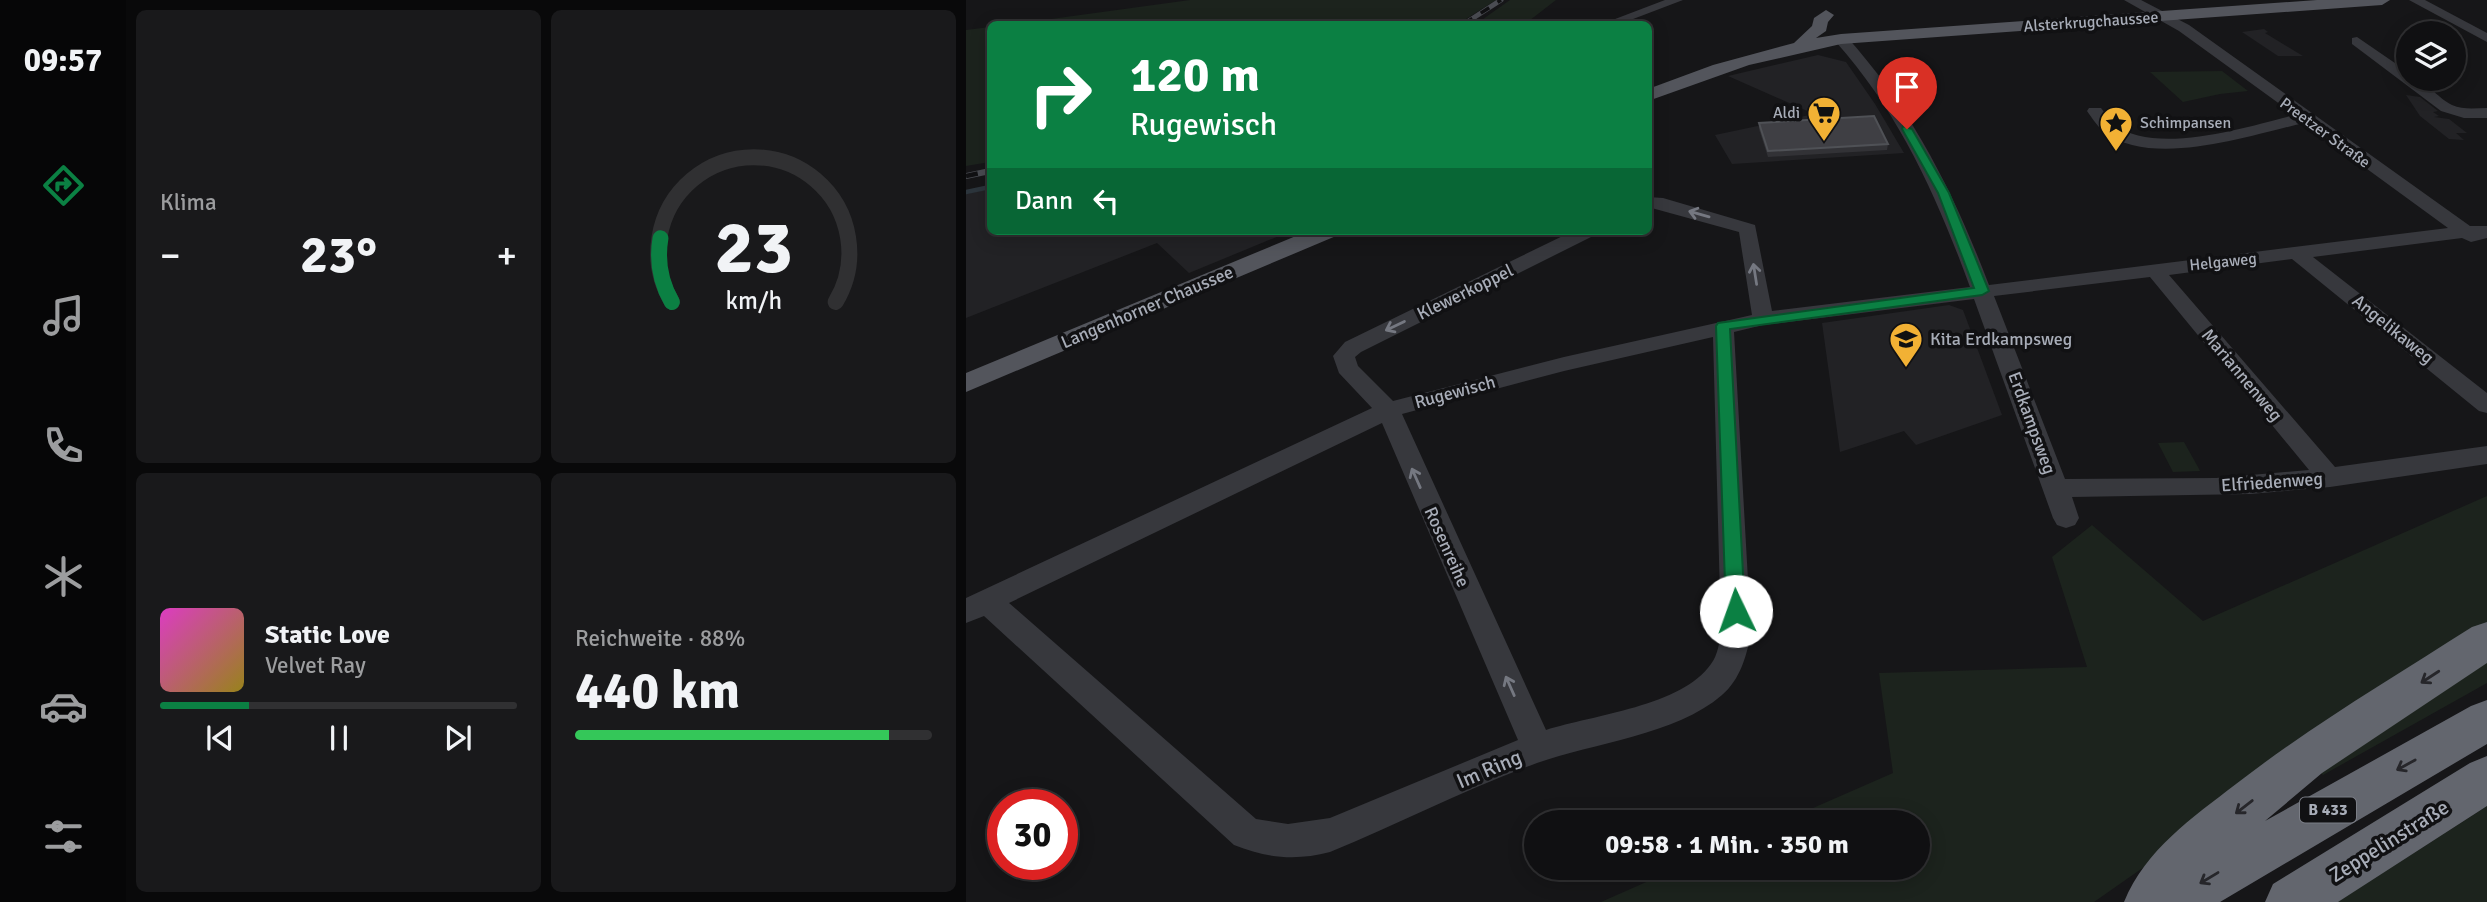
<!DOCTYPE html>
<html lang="de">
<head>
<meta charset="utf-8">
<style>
  :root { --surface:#101012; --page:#19191b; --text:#f1f3f6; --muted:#9c9d9f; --line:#303032; --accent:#0b8043 }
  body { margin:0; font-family:Signika,sans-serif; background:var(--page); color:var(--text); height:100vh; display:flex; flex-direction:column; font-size:26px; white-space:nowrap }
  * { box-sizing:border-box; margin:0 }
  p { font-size:23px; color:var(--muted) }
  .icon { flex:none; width:38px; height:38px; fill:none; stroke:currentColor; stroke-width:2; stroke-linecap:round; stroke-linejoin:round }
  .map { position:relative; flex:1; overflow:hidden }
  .side { display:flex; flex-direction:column; gap:10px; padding:10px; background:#09090a; width:840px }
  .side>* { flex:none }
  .guide { position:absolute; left:21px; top:21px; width:665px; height:214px; border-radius:10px; box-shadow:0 4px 18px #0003,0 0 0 2px var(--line); background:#0b8043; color:#fff; overflow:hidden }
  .buttons { position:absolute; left:1430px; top:21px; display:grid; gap:14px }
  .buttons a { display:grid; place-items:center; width:70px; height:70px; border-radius:50%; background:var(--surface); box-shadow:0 4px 18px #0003,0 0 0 2px var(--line); font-size:35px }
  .speed { position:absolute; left:21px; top:789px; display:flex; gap:14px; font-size:35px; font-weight:700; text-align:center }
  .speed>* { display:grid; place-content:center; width:91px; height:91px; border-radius:50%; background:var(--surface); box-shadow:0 4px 18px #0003,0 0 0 2px var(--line); line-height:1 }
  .speed .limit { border:10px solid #d22; background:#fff; color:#111 }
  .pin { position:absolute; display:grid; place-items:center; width:60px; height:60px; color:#fff; margin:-72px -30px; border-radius:50% 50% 50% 0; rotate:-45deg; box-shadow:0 0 7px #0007 }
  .pin .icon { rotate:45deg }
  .me { position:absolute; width:77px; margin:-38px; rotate:357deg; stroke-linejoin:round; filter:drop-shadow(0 0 5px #0008) }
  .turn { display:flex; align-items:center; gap:24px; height:147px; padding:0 28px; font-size:32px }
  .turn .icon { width:91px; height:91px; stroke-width:2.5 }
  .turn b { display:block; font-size:49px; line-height:60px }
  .then { display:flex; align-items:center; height:66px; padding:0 28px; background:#0003; gap:14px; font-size:26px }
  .big { font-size:52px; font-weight:800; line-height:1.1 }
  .side .card { flex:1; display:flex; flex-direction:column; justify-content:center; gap:10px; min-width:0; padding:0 24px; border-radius:10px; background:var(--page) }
  .side .dial { align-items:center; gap:0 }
  .dial svg { height:182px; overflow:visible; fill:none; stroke:var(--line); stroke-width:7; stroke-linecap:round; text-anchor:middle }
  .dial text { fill:var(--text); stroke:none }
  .song { display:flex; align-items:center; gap:21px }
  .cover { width:84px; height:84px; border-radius:10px; background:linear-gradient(135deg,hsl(310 70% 55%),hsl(50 70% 35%)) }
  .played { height:7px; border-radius:4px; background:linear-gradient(90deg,var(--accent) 25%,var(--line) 25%) }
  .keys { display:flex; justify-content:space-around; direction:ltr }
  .heat { display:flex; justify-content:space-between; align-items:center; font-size:38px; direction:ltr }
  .charge { height:10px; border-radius:5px; background:linear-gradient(90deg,#34c759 88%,var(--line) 0) }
  .side .tiles { flex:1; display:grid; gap:10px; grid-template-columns:repeat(2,1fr) }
  .trip { position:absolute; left:558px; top:810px; width:406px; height:70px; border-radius:35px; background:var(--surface); box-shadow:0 4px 18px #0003,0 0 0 2px var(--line); font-weight:800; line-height:70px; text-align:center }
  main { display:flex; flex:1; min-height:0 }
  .dock { display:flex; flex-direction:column; width:126px; justify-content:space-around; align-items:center; background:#060607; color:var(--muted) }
  .dock .icon { width:49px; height:49px }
  .dock .active { color:var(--accent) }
  .dock b { font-size:32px; color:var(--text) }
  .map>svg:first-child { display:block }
  .built { fill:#222225 }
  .green { fill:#1c231d }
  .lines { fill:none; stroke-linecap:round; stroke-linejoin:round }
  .stream { stroke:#2c353c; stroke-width:4.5 }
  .minor { fill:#37383d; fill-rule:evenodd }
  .major { fill:#53555c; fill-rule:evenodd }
  .highway { fill:#63666e; fill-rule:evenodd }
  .rail-far1-casing { stroke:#4a4c52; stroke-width:5 }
  .rail-casing { stroke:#4a4c52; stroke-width:6 }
  .rail-far1 { stroke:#111113; stroke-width:3.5; stroke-dasharray:10; stroke-linecap:butt }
  .rail { stroke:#111113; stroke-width:4.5; stroke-dasharray:12; stroke-linecap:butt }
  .wall { fill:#323236 }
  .building { fill:#3f3f44; stroke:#4f5156; stroke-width:2 }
  .oneway { stroke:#757881 }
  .oneway2 { stroke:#26262a }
  .route { fill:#0b8043; stroke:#07532c; stroke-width:2 }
  .labels { text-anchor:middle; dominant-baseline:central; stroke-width:7; stroke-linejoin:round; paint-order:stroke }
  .far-street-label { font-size:16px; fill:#a8adb8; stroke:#111113 }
  .far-poi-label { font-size:16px; fill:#a8adb8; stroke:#111113; text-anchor:end }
  .shield { fill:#111113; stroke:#7b7e86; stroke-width:2 }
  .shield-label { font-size:16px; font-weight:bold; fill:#a8adb8 }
  .street-label { font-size:18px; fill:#a8adb8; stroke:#111113 }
  .poi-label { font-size:18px; fill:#a8adb8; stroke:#111113; text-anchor:start }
  .near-street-label { font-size:21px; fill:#a8adb8; stroke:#111113 }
</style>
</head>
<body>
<main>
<nav class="dock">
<b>09:57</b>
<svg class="icon active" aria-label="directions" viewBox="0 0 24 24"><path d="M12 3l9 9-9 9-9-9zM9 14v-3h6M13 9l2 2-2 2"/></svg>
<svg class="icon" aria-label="music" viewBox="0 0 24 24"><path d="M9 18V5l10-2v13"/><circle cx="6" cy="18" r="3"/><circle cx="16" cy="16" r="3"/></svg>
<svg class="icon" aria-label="phone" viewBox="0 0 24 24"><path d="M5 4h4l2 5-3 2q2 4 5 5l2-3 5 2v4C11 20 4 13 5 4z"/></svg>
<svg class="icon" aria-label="climate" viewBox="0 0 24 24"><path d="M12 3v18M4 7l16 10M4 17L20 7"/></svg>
<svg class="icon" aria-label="car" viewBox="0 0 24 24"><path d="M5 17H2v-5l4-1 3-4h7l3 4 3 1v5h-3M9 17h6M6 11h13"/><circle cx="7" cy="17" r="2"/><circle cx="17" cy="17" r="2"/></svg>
<svg class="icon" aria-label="filters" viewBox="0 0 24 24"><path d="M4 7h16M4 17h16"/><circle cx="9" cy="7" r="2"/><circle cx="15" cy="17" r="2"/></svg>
</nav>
<section class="side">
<div class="tiles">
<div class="card"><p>Klima</p>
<div class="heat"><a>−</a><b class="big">23°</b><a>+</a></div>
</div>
<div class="card dial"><svg viewBox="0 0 100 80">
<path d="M14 69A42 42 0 1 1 86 69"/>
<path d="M14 69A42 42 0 0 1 9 41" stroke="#0b8043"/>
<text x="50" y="56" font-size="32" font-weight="700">23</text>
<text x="50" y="72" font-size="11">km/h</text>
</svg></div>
<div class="card">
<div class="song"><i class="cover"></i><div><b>Static Love</b><p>Velvet Ray</p></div></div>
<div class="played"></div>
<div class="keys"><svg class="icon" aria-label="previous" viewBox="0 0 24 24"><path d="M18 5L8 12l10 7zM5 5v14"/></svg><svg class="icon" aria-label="pause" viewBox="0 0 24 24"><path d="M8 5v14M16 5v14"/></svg><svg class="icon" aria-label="next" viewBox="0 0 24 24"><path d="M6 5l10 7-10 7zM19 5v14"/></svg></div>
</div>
<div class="card"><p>Reichweite · 88%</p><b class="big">440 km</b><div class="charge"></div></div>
</div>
</section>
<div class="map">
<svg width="1521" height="902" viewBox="0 0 1521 902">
  <rect width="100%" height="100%" fill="#161618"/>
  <path class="built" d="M 1298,29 L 1302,32 L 1299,33 L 1337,56 L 1312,56 L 1276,32 Z
    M 852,55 L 880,62 L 909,104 L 938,153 L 766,164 L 749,135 L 848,114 L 762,76 Z
    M 1440,95 L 1454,97 L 1472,111 L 1467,112 L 1473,116 L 1468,117 L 1483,119 L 1501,133 L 1490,133 L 1498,140 L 1483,139 L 1454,116 Z
    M 24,189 L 24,231 L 325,231 L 223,273 L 191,243 L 0,318 L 0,194 Z
    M 983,305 L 997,310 L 1036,415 L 950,445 L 938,431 L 874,452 L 856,323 Z"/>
  <path class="green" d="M 224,0 L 530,0 L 492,24 L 49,24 Z
    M 544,0 L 590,0 L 559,24 L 510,24 Z
    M 24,27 L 24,162 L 0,166 L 0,30 Z
    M 1256,71 L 1282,91 L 1254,94 L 1217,102 L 1184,72 Z
    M 1218,442 L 1232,467 L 1234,471 L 1207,472 L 1192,443 Z
    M 1521,496 L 1521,627 L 1128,902 L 635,902 L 712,868 L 952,868 L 952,822 L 815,822 L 927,773 L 913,673 L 1121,667 L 1086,557 L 1126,525 L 1237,621 Z
    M 1521,659 L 1521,683 L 1357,775 L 1350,769 Z
    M 1521,806 L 1521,902 L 1371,902 L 1501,819 Z"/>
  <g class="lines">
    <path class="stream" d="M 0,192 L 24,187"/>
    <path class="minor" d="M 699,0 L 717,0 L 654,24 L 636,24 Z
      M 1158,0 L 1175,0 L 1223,25 L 1504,226 L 1521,226 L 1521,238 L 1505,242 L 1496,238 L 1347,257 L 1521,393 L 1521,413 L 1513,411 L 1326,259 L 1203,275 L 1369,467 L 1521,446 L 1521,464 L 1364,487 L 1284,494 L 1106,497 L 1113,518 L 1109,525 L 1100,528 L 1091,525 L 1087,518 L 1008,299 L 797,325 L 768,332 L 785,633 C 781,655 774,680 756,695 C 710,735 627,743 571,763 C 500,789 433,824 364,852 C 330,861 300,858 268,845 L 18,616 L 0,623 L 0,598 L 406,408 L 373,373 L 367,356 L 379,342 L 607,231 L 631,231 L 629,235 L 395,352 L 389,357 L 392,366 L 427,401 L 598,357 L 786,315 L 773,232 L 682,207 L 682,197 L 697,198 L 789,225 L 806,311 L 1004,287 C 971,197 934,114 870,42 L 870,36 L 880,36 C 946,109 988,193 1023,285 L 1482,228 L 1338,123 C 1285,135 1187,169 1138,132 C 1132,127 1126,118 1121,111 L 1123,108 L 1135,108 C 1139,113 1143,120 1148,124 C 1189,157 1283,126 1329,115 L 1213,31 ZM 1184,277 L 1343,470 L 1250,478 L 1099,479 L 1028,296 ZM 747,337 L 755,633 C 753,643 752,655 745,664 C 716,706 627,715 580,730 L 436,414 L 598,371 ZM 416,423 L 552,740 L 364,818 L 322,824 L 290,819 L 43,603 Z
      M 1443,0 L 1459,0 L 1521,33 L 1521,42 Z
      M 1391,37 L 1442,72 L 1442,79 C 1460,79 1471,98 1486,105 C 1497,110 1510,108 1521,108 L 1521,118 L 1498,118 L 1475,111 L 1386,44 L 1386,38 Z"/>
    <path class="major" d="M 1351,0 L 1424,0 L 1416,5 L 875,44 L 783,65 L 682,101 L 682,89 L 747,65 L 828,43 L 846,26 L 848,18 L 860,10 L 868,15 L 862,22 L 860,31 L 850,38 L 875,34 Z
      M 342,231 L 373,231 L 370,236 L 0,392 L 0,373 Z"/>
    <path class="highway" d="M 1521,622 L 1521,663 L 1356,773 L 1299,821 L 1505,706 L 1521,700 L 1521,744 L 1254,902 L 1158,902 C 1180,849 1226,818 1270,784 C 1345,726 1426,678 1506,627 Z
      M 1521,756 L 1521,806 L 1372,902 L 1299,902 L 1307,884 L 1504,763 Z"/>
    <defs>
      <path id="rail-far1" d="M 498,24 L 535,0"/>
      <path id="rail" d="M 0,176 L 24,171"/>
    </defs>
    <use href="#rail-far1" class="rail-far1-casing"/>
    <use href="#rail" class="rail-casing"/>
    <use href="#rail-far1" class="rail-far1"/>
    <use href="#rail" class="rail"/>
  </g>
  <path class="wall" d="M 793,123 L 922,144 L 921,150 L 802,157 L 793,129 Z"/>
  <path class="building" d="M 908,116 L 922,144 L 802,151 L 793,123 Z"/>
  <defs><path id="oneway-shaft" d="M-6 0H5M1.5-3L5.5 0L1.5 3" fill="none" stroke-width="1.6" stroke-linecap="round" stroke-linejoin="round" transform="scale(1.75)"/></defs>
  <g class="oneway">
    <use href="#oneway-shaft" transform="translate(733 214) rotate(-164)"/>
    <use href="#oneway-shaft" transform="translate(789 274) rotate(-99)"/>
    <use href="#oneway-shaft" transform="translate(429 326) rotate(154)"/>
    <use href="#oneway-shaft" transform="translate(450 478) rotate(-114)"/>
    <use href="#oneway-shaft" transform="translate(544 686) rotate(-114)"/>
  </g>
  <g class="oneway2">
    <use href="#oneway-shaft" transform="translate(1464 677) rotate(147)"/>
    <use href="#oneway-shaft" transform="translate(1440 765) rotate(151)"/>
    <use href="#oneway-shaft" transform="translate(1278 807) rotate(142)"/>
    <use href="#oneway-shaft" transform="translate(1243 878) rotate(149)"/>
  </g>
  <path class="route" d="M 937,126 L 946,129 L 983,193 L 1023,291 L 1016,295 L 764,329 L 779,611 L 776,617 L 770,619 L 763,617 L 760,611 L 750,326 L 752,323 L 1008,288 L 972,193 L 936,129 Z"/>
  <defs>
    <symbol id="supermarket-pin" viewBox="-11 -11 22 30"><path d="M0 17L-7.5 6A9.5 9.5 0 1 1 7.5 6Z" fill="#f2b134" stroke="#111113"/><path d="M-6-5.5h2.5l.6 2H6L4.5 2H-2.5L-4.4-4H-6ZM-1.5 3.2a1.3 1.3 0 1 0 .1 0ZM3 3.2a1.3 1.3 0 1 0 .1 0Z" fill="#111"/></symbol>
    <symbol id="sight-pin" viewBox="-11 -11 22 30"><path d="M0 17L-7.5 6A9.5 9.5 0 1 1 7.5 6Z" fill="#f2b134" stroke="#111113"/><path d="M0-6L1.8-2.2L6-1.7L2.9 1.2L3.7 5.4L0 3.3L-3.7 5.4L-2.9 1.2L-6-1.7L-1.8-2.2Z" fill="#111"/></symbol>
    <symbol id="school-pin" viewBox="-11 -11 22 30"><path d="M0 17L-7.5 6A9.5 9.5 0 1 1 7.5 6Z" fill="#f2b134" stroke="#111113"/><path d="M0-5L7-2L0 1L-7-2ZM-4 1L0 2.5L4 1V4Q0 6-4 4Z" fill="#111"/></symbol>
  </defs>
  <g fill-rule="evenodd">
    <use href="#supermarket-pin" x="839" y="94" width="38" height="52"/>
    <use href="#sight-pin" x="1131" y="104" width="38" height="52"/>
    <use href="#school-pin" x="921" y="320" width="38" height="52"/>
  </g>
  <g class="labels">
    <g class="far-street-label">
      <text transform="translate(1125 22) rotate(-4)">Alsterkrugchaussee</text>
      <text transform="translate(1359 133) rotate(36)">Preetzer Straße</text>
      <text transform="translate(1257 262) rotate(-6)">Helgaweg</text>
    </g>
    <g class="far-poi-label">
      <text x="834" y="113">Aldi</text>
      <text x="1174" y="123" text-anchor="start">Schimpansen</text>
    </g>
    <rect class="shield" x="1334" y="797.5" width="56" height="25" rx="5"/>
    <g class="shield-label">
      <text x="1362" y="810">B 433</text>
    </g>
    <g class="street-label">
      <text transform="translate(499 292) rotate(-26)">Klewerkoppel</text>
      <text transform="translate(181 307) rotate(-23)">Langenhorner Chaussee</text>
      <text transform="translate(1427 329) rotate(39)">Angelikaweg</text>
      <text transform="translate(1276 375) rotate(50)">Mariannenweg</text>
      <text transform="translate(489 392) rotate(-15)">Rugewisch</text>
      <text transform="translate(1066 423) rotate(70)">Erdkampsweg</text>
      <text transform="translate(1306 482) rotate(-4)">Elfriedenweg</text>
      <text transform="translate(481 547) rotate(66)">Rosenreihe</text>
    </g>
    <g class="poi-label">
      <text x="964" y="339">Kita Erdkampsweg</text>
    </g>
    <g class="near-street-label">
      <text transform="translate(523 769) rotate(-23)">Im Ring</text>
      <text transform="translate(1423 841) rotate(-32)">Zeppelinstraße</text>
    </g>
  </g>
</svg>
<div class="buttons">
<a><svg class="icon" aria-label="layers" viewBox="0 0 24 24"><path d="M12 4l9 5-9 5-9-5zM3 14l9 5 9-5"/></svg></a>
</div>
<div class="speed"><div class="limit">30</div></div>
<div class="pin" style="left:941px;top:129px;background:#d93025"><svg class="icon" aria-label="arrive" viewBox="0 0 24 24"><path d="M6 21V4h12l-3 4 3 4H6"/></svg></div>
<svg class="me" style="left:770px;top:611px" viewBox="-20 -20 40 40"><circle r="19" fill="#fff"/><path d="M0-13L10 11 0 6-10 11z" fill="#0b8043"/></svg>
<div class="trip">09:58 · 1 Min. · 350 m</div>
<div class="guide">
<div class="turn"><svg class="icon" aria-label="right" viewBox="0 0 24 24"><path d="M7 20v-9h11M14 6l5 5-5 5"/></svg><div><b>120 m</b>Rugewisch</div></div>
<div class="then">Dann<svg class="icon" aria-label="left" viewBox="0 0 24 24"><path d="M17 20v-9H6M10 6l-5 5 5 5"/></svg></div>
</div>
</div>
</main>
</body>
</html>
